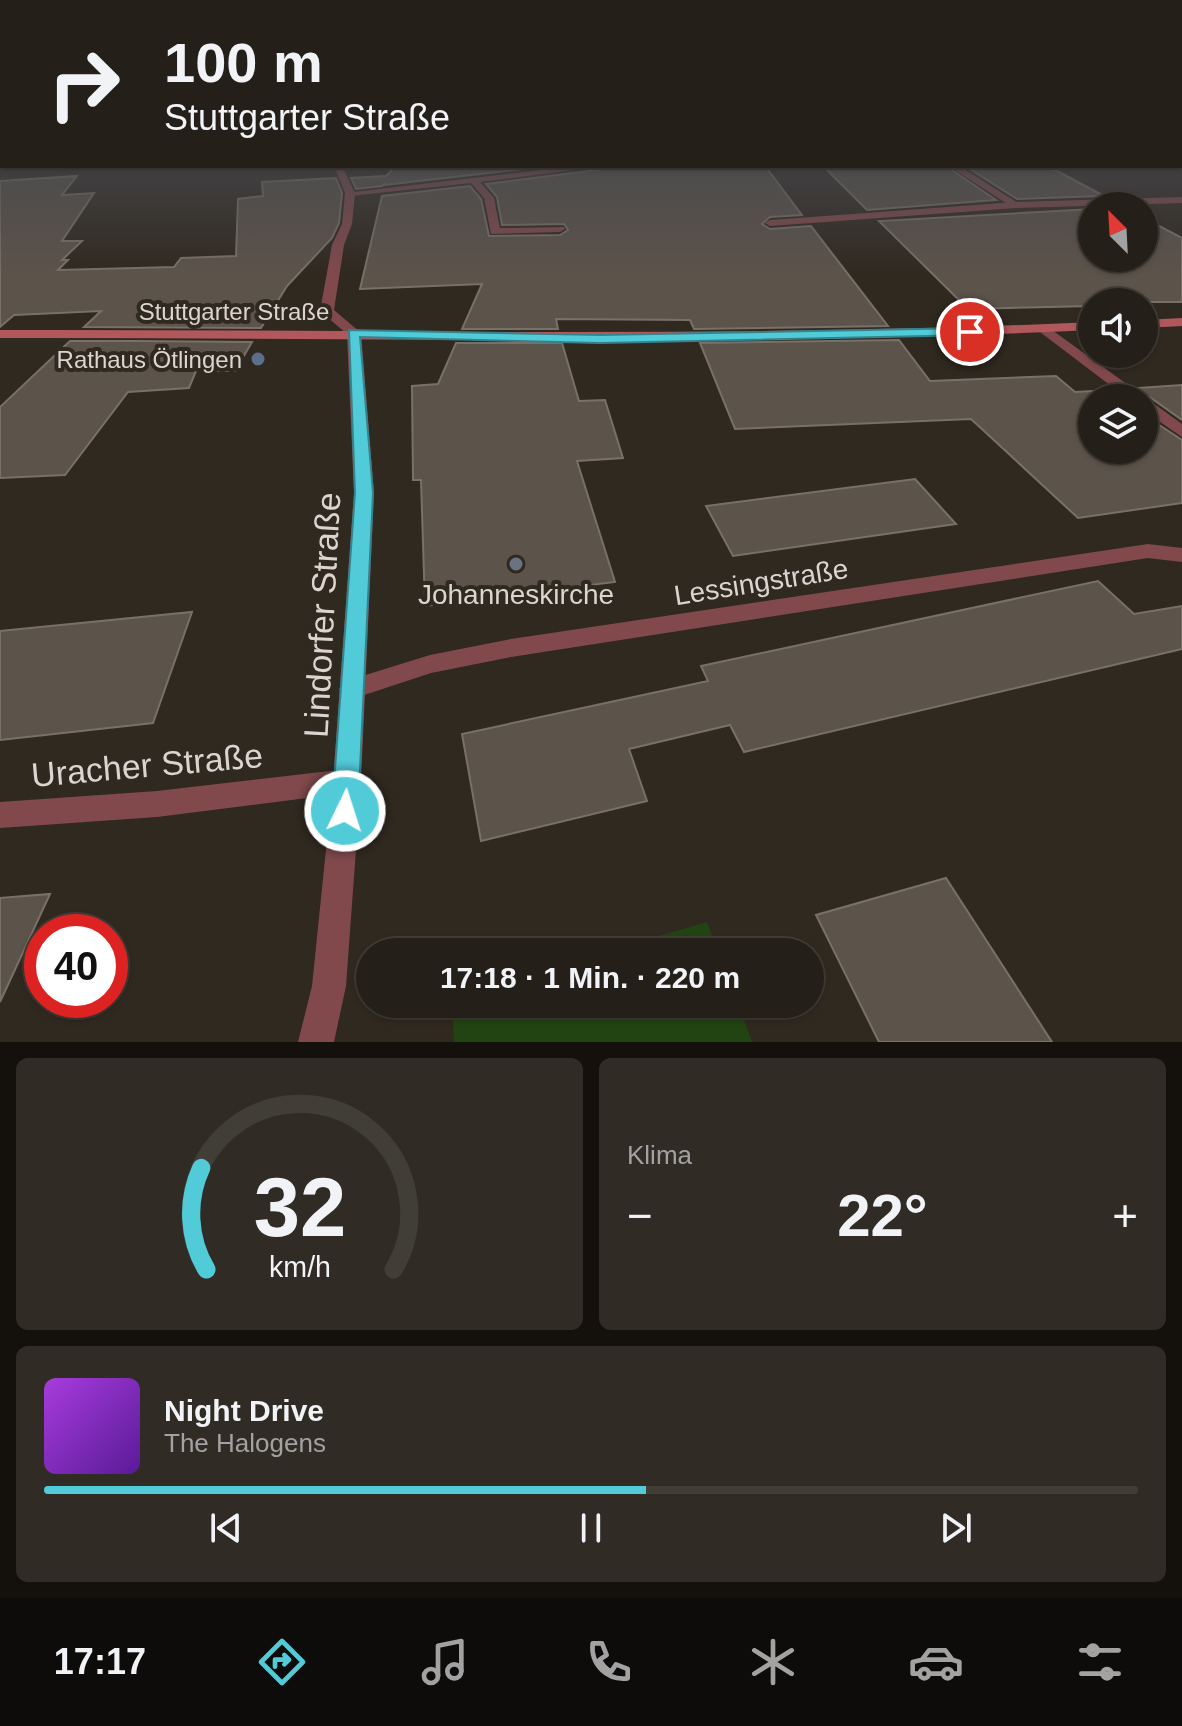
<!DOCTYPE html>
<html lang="de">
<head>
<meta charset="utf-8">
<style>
  :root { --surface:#241f18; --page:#302c25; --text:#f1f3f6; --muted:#a3a2a2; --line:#413d37; --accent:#52cbd9 }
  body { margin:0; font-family:Arial,sans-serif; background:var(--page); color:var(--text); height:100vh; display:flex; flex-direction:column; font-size:30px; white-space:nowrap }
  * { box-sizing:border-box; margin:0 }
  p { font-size:26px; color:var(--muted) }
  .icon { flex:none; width:44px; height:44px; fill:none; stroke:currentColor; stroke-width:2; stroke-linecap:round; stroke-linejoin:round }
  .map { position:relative; height:1042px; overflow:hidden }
  .details { display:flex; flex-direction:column; gap:16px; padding:16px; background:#14110d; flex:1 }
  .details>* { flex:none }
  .guide { position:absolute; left:0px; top:0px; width:1182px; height:168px; box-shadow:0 2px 6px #0004,0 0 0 2px var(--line); background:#241f18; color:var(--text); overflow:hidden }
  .needle { width:52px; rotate:336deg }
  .controls { position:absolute; left:1078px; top:192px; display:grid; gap:16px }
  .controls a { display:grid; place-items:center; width:80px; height:80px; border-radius:50%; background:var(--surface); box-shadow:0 2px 6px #0004,0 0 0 2px var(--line); font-size:40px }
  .speed { position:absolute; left:24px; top:914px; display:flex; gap:16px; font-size:40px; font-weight:700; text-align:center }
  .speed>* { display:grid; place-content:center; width:104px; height:104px; border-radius:50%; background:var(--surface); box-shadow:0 2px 6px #0004,0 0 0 2px var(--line); line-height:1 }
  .speed .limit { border:12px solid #d22; background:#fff; color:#111 }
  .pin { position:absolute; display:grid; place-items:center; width:68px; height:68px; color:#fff; margin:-34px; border:4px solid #fff; border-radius:50%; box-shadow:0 2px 8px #0007 }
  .me { position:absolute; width:88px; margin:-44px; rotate:4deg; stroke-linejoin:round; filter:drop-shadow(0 0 6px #0008) }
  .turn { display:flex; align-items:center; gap:28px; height:168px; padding:0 32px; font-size:36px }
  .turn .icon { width:104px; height:104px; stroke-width:2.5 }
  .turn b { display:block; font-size:56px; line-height:68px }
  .big { font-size:60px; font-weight:700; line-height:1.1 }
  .details .widget { flex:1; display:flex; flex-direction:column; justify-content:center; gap:12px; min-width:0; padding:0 28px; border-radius:12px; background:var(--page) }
  .details .dial { align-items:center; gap:0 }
  .dial svg { height:208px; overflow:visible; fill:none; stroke:var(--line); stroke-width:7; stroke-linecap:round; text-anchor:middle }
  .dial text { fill:var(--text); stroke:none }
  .song { display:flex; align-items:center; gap:24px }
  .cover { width:96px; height:96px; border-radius:12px; background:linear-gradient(135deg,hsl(280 70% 55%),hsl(270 70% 35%)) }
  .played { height:8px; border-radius:4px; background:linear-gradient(90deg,var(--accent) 55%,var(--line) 55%) }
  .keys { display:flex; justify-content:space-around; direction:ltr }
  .heat { display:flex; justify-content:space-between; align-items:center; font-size:44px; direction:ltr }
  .details .tiles { flex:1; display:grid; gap:16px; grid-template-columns:1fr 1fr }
  .widget:last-child { grid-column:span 2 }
  .trip { position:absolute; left:356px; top:938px; width:468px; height:80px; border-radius:40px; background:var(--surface); box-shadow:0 2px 6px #0004,0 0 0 2px var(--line); font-weight:700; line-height:80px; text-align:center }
  .tabs { display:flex; height:128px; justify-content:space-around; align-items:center; background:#0e0c0a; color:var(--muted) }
  .tabs .icon { width:56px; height:56px }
  .tabs .current { color:var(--accent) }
  .tabs b { font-size:36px; color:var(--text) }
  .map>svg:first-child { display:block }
  .green { fill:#224312 }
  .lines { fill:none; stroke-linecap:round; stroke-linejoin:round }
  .stream { fill:#3669a4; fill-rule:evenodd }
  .building { fill:#5c534a; stroke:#797067; stroke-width:2 }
  .service { fill:#81494c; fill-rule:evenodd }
  .minor { fill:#81494c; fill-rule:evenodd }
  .tertiary { fill:#81494c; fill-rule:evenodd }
  .secondary { fill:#b1585d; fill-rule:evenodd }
  .route { fill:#52cbd9; stroke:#35848d; stroke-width:2 }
  .service-dot { fill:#5c6f8a; stroke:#302920; stroke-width:3 }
  .worship-dot { fill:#6b7280; stroke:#302920; stroke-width:3 }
  .labels { text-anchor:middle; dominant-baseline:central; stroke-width:8; stroke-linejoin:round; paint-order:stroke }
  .far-street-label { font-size:24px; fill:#dad5d0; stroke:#302920 }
  .far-poi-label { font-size:24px; fill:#dad5d0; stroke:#302920; text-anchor:end }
  .street-label { font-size:28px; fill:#dad5d0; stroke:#302920 }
  .poi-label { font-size:28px; fill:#dad5d0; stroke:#302920 }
  .near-street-label { font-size:34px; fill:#dad5d0; stroke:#302920 }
</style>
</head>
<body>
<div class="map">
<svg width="1182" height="1042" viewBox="0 0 1182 1042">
  <rect width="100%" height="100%" fill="#302920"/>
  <path class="green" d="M 707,922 L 718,952 L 604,952 Z
    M 452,1004 L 738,1004 L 752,1042 L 454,1042 Z"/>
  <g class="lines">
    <path class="stream" d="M 1180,133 L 1182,133 L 1182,137 L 1180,137 Z"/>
  </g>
  <path class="building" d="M 387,166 L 549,166 L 384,185 L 385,183 L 382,186 L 356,189 L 351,178 L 386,176 L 391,171 Z
    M 607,166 L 765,166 L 802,215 L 770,217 L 762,224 L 770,229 L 811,226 L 888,326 L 694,329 L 690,320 L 556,319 L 558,329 L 462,329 L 482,284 L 360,289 L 382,196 L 470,186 L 481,199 L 489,236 L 560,235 L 568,230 L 564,224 L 502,225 L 497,197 L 486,184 L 604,169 Z
    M 823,166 L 946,166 L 996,200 L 867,210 Z
    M 965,166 L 1048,166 L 1104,196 L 1017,199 Z
    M 77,176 L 62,195 L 94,193 L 62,241 L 82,241 L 62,260 L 68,260 L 58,270 L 174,267 L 181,258 L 236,256 L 238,199 L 263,196 L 262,182 L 336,178 L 342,193 L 339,223 L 332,238 L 287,286 L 261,328 L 84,327 L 101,311 L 14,315 L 0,327 L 0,181 Z
    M 1092,209 L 1092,258 L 1144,258 L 1144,218 L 1182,238 L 1182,302 L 1092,302 L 1092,306 L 968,309 L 879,221 Z
    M 899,340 L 930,381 L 1056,376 L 1075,392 L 1111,390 L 1122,398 L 1092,398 L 1092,450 L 1144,450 L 1144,415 L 1182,440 L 1182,503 L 1078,518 L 971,419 L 735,429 L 700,343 Z
    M 70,341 L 136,341 L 252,342 L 235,371 L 196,371 L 189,388 L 128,392 L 65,475 L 0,478 L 0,407 Z
    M 456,343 L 562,343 L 579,401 L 605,400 L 623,458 L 577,461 L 615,582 L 425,606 L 421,480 L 413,480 L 412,386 L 438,384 Z
    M 1182,385 L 1182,420 L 1137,388 Z
    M 915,479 L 956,524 L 733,556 L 706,506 Z
    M 1098,581 L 1134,614 L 1182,606 L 1182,649 L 744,752 L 730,725 L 629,749 L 647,801 L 481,841 L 462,734 L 708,681 L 701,666 Z
    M 192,612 L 153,723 L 0,740 L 0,631 Z
    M 946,878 L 1052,1042 L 879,1042 L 816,915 Z
    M 50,894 L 0,1002 L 0,898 Z"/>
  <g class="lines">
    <path class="service" d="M 949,166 L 959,166 L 1021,205 L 1012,207 Z"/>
    <path class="minor" d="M 2,152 L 2,159 L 0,160 L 0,153 Z
      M 575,166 L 604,166 L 480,182 L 494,198 L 500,228 L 564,227 L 565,229 L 560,232 L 491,234 L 484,198 L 471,183 L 350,196 L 345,193 Z
      M 1182,197 L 1182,203 L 1016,208 L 770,226 L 765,223 L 770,220 L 1016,202 Z
      M 1045,325 L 1182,424 L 1182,437 L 1144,411 L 1144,398 L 1127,398 L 1040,332 L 1040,326 Z
      M 1148,544 L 1182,548 L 1182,562 L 1148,558 L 511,657 L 431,673 L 352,699 L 343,696 L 339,689 L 343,682 L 430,655 L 511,639 Z
      M 347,769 L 357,772 L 361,781 L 357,790 L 347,793 L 157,817 L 0,828 L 0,802 L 157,791 Z"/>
    <path class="tertiary" d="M 334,166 L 342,166 L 355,193 L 352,224 L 344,245 L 334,310 L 361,333 L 374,493 L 361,781 L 346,986 L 334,1042 L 298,1042 L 312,986 L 333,781 L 354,493 L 347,334 L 320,311 L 332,245 L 342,224 L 345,193 Z"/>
    <path class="secondary" d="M 1182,318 L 1182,326 L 1144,328 L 1144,320 Z
      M 1092,322 L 1092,330 C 728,348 364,337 0,338 L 0,330 C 364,329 728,339 1092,322 Z"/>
  </g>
  <linearGradient id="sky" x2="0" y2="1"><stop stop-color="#1a1712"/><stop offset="0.47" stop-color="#48494e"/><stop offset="1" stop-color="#48494e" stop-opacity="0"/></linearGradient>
  <rect width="1182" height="275" fill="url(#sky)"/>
  <path class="route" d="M 970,328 L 974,329 L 974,335 L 600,343 L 360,337 L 373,493 L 358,811 L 354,819 L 345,822 L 335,819 L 332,811 L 355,493 L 349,330 L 600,335 Z"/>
  <circle class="service-dot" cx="258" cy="359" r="8"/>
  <circle class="worship-dot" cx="516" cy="564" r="8"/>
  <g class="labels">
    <g class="far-street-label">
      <text x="234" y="311">Stuttgarter Straße</text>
    </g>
    <g class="far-poi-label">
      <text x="242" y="359">Rathaus Ötlingen</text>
    </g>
    <g class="street-label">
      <text transform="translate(761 582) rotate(-9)">Lessingstraße</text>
    </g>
    <g class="poi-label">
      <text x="516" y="594">Johanneskirche</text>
    </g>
    <g class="near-street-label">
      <text transform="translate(322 615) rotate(-87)">Lindorfer Straße</text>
      <text transform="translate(147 765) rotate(-5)">Uracher Straße</text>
    </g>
  </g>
</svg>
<div class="controls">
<a><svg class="needle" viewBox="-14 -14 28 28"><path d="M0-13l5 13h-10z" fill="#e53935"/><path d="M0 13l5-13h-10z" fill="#a3a2a2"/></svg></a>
<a><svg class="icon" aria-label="sound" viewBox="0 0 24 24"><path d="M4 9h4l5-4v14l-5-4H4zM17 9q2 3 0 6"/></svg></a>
<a><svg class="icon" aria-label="layers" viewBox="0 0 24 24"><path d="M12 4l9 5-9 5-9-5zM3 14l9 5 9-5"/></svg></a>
</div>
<div class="speed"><div class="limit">40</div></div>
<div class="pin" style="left:970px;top:332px;background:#d93025"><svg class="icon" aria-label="arrive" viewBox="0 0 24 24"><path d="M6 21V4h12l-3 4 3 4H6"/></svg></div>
<svg class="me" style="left:345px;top:811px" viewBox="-20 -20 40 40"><circle r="17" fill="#52cbd9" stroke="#fff" stroke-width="3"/><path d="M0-11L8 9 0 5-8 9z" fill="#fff"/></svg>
<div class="trip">17:18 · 1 Min. · 220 m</div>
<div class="guide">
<div class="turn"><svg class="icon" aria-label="right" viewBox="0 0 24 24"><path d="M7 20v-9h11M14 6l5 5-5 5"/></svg><div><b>100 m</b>Stuttgarter Straße</div></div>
</div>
</div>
<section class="details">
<div class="tiles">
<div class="widget dial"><svg viewBox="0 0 100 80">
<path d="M14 69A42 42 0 1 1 86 69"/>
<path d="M14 69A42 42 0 0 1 12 30" stroke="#52cbd9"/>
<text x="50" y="56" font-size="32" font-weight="700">32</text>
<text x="50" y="72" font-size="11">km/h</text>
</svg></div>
<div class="widget"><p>Klima</p>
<div class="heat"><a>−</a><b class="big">22°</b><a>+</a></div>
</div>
<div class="widget">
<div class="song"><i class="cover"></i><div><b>Night Drive</b><p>The Halogens</p></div></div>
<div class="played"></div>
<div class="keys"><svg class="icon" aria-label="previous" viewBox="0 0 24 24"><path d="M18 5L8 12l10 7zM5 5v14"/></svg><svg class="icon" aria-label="pause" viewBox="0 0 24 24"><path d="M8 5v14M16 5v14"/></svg><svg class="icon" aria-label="next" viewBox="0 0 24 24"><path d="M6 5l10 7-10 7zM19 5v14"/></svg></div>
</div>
</div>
</section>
<nav class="tabs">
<b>17:17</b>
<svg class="icon current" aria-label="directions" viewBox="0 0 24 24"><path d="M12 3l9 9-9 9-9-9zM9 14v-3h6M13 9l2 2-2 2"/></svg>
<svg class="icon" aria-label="music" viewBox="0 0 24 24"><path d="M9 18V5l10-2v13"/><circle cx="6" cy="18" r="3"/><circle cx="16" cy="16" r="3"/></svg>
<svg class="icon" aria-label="phone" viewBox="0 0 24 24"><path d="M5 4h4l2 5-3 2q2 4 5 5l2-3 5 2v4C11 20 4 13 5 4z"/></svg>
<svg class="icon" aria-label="climate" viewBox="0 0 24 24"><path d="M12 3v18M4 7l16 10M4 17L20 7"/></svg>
<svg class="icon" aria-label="car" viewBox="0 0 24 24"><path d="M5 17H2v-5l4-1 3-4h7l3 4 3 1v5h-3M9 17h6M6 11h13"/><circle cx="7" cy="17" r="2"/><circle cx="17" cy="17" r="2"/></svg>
<svg class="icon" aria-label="filters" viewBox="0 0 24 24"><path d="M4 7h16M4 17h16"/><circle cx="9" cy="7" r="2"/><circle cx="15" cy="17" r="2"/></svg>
</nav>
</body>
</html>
